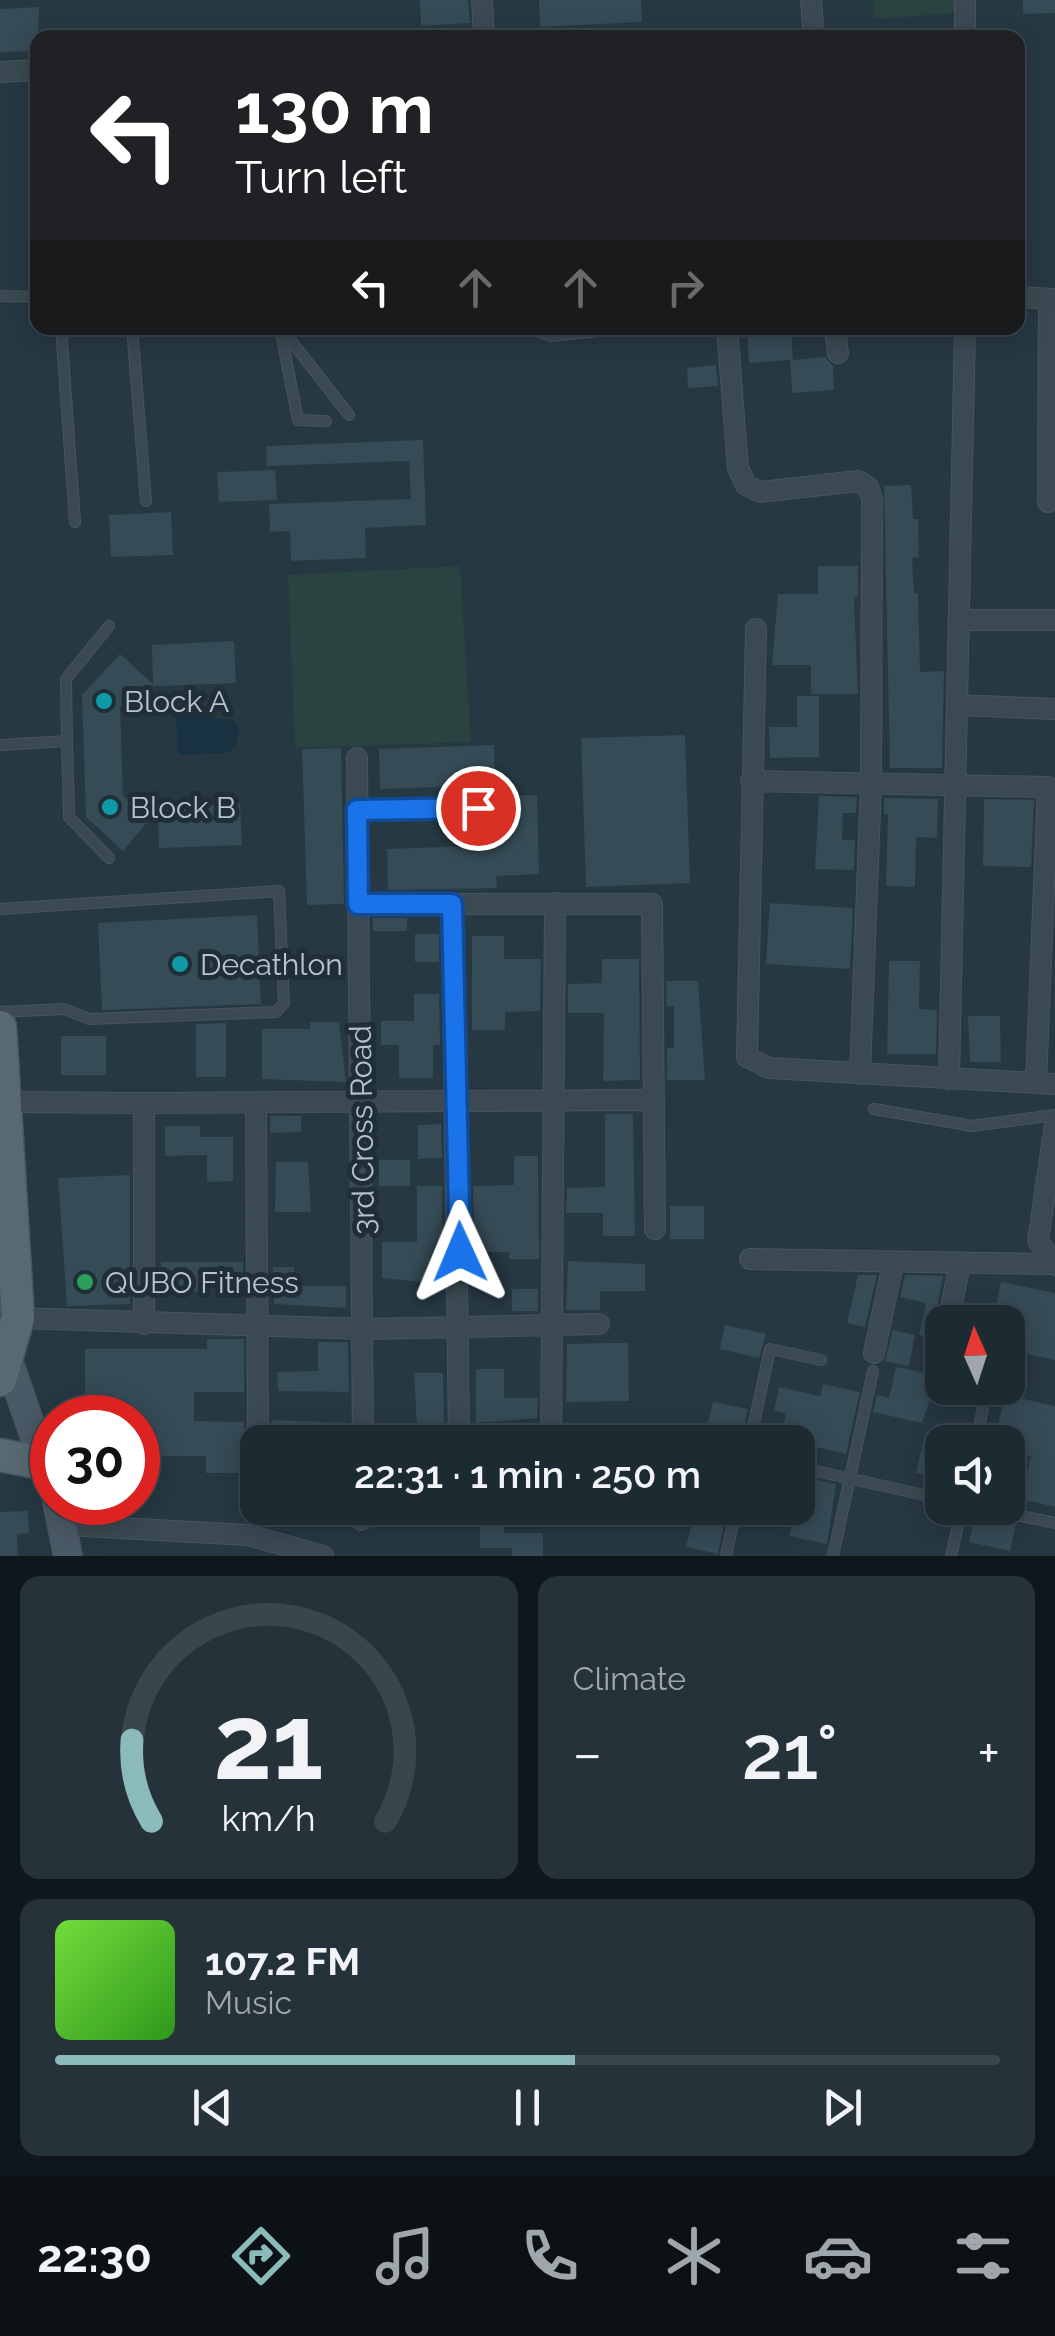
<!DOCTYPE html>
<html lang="en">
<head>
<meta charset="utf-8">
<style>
  :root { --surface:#1c2a32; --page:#25323a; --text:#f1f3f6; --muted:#a0a7ac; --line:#3a464d; --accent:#8bbbb9 }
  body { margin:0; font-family:Raleway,sans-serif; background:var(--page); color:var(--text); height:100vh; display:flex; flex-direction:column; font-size:38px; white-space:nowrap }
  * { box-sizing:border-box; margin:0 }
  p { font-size:32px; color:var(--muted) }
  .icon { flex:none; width:55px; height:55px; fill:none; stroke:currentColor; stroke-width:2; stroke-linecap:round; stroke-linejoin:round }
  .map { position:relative; height:1556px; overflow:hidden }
  .side { display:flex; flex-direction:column; gap:20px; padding:20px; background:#0f171c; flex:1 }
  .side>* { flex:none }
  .top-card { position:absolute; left:30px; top:30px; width:995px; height:305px; border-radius:20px; box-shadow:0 5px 25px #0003,0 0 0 2px var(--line); background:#202124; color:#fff; overflow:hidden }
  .needle { width:65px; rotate:357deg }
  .fabs { position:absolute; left:925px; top:1305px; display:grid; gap:20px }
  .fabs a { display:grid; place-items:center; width:100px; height:100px; border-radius:20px; background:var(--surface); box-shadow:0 5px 25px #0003,0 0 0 2px var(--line); font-size:50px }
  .speed { position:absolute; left:30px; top:1395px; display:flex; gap:20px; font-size:50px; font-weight:700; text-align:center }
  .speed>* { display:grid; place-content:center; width:130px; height:130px; border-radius:50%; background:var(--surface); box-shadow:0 5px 25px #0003,0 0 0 2px var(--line); line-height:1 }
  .speed .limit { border:15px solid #d22; background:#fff; color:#111 }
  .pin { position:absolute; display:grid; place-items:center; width:85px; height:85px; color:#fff; margin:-42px; border:5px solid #fff; border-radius:50%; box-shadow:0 2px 10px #0007 }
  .me { position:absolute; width:110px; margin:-55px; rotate:359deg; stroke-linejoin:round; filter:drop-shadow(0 0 8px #0008) }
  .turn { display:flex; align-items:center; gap:35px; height:210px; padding:0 40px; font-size:45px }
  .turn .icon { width:130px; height:130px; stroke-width:2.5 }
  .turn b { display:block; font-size:70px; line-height:85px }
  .lanes { display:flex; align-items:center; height:95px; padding:0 40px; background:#0003; justify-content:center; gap:50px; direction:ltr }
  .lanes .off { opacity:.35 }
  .big { font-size:75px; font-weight:600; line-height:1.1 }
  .side .card { flex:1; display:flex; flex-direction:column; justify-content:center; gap:15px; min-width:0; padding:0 35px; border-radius:20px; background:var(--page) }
  .side .dial { align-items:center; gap:0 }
  .dial svg { height:260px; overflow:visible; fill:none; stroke:var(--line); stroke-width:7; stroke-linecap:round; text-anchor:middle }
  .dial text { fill:var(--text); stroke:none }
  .song { display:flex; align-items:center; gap:30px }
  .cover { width:120px; height:120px; border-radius:15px; background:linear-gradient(135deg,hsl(100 70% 55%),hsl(110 70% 35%)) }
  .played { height:10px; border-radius:5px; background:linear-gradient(90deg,var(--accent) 55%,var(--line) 55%) }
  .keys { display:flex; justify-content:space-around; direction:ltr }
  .heat { display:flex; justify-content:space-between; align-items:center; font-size:55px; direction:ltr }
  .side .tiles { flex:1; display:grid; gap:20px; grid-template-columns:1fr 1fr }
  .card:last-child { grid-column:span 2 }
  .trip { position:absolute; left:240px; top:1425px; width:575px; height:100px; border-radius:20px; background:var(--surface); box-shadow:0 5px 25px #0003,0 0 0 2px var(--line); font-weight:600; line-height:100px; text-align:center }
  .tabs { display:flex; height:160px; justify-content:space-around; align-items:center; background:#0b1114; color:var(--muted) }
  .tabs .icon { width:70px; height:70px }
  .tabs .active { color:var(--accent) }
  .tabs b { font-size:45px; color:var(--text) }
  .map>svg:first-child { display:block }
  .green { fill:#284340 }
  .water { fill:#193241 }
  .building { fill:#354b56 }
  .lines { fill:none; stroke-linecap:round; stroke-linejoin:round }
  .lane-casing { stroke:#47555e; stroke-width:12 }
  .street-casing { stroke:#47555e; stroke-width:22 }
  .secondary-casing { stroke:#47555e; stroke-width:30 }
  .primary-casing { stroke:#47555e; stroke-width:35 }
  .lane { stroke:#3b4952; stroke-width:10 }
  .street { stroke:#3b4952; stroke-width:20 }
  .secondary { stroke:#495965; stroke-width:28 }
  .primary { stroke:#596972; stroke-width:32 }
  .route-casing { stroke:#114b97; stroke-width:25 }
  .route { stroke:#1a73e8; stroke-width:18 }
  .culture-dot { fill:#0f9aa8; stroke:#1f2e37; stroke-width:4 }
  .leisure-dot { fill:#2e9e5b; stroke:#1f2e37; stroke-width:4 }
  .labels { text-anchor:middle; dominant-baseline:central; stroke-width:10; stroke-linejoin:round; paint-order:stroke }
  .poi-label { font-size:30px; fill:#b8c4cc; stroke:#1f2e37; text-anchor:start }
  .street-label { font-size:30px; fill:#b8c4cc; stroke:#1f2e37 }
</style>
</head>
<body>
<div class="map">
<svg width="1055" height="1556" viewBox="0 0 1055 1556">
  <rect width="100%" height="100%" fill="#263842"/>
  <path class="green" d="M 873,0 L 957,0 L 957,13 L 874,19 Z
    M 460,566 L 471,742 L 295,748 L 288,575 Z"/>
  <path class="water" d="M 213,711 L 213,718 L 233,720 L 239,728 L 235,748 L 226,753 L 178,755 L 176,714 Z"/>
  <path class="building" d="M 420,0 L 468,0 L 470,23 L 421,26 Z
    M 539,0 L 641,0 L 642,22 L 540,27 Z
    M 1023,0 L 1055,0 L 1055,13 L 1023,14 Z
    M 39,7 L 38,51 L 0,52 L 0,9 Z
    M 747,328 L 791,328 L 793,360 L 825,357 L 833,366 L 834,390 L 792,393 L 790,360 L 749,363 Z
    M 716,365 L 718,386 L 688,388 L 687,368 Z
    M 423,440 L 426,525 L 365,528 L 366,558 L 291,561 L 290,531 L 270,532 L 269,504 L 411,499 L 409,461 L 267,466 L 266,446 Z
    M 275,470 L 277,500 L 219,502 L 217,472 Z
    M 911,485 L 913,519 L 918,519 L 919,557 L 912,558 L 914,593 L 918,593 L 920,672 L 944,671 L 942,768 L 890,768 L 884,486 Z
    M 171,512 L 173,555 L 111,557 L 109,515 Z
    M 818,566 L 858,566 L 858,597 L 854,597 L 858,694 L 811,694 L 811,665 L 772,665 L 778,594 L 818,594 Z
    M 234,641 L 236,683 L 137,687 L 120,707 L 123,796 L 150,819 L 123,851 L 86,817 L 82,695 L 120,654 L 153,684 L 152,645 Z
    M 797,696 L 819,696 L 819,757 L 770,758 L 769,727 L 797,727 Z
    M 685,735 L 690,883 L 586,887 L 581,738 Z
    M 494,745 L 495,785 L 380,789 L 379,749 Z
    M 341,748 L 344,904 L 307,905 L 302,749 Z
    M 537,795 L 539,874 L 496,876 L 497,888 L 388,890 L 387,849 L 499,845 L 498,796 Z
    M 819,796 L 857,797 L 856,813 L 843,813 L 842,840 L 855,840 L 854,870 L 815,869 Z
    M 884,798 L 938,799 L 937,838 L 916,837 L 915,887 L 886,886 L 888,814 L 884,814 Z
    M 984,799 L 1034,800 L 1031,867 L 983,866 Z
    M 240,803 L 242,845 L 159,848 L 158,807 Z
    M 770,903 L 853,908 L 850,969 L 766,964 Z
    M 257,915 L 261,1004 L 102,1010 L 98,923 Z
    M 373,918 L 407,918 L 407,931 L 373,931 Z
    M 415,934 L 439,934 L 439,962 L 415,962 Z
    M 472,936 L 504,936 L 504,959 L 541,959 L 540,1011 L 505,1012 L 505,1030 L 472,1030 Z
    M 602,959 L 639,959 L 640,1080 L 603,1081 L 604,1013 L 568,1013 L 568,984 L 602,983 Z
    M 889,961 L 920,961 L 919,1009 L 937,1010 L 936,1054 L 887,1054 Z
    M 666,981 L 698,981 L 705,1080 L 667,1080 L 667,1048 L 674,1048 L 674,1006 L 667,1006 Z
    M 414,994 L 439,994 L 440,1045 L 433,1045 L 433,1078 L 399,1078 L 399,1045 L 381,1045 L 381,1021 L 414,1021 Z
    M 968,1016 L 1000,1016 L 1001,1062 L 970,1062 Z
    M 310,1022 L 339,1022 L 346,1082 L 262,1079 L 262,1029 L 310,1029 Z
    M 226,1023 L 226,1077 L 196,1077 L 196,1024 Z
    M 61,1036 L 106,1036 L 106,1075 L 61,1075 Z
    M 605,1114 L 633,1114 L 635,1236 L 603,1236 L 603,1213 L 566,1213 L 567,1188 L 605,1187 Z
    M 270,1116 L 301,1116 L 301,1132 L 270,1133 Z
    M 441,1124 L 442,1158 L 418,1159 L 418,1125 Z
    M 165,1126 L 200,1126 L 200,1137 L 233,1137 L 233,1181 L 207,1182 L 207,1155 L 165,1156 Z
    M 514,1156 L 538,1156 L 539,1259 L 509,1259 L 509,1252 L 474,1252 L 473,1186 L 514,1185 Z
    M 379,1160 L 410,1160 L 410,1186 L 379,1186 Z
    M 276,1162 L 308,1162 L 311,1212 L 275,1212 Z
    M 130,1175 L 130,1304 L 67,1306 L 58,1178 Z
    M 417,1186 L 442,1186 L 443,1284 L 382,1278 L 382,1242 L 417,1242 Z
    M 670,1206 L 704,1206 L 704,1239 L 670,1239 Z
    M 568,1261 L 645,1264 L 645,1291 L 600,1291 L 600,1310 L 566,1310 Z
    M 161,1262 L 243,1262 L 243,1283 L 202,1283 L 202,1292 L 161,1292 Z
    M 273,1267 L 294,1267 L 294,1286 L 346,1286 L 346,1308 L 274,1304 Z
    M 858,1275 L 877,1275 L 865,1327 L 847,1323 Z
    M 905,1275 L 943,1276 L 935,1319 L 940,1339 L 919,1335 L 926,1303 L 900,1297 Z
    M 1001,1282 L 1055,1293 L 1055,1360 L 1008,1350 L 1008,1322 L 993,1322 Z
    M 512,1289 L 538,1289 L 538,1311 L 512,1311 Z
    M 725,1325 L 766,1334 L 759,1358 L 720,1349 Z
    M 893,1330 L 915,1335 L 909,1366 L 885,1361 Z
    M 207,1339 L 244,1339 L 244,1392 L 194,1392 L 194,1421 L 244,1422 L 243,1473 L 206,1473 L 206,1456 L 138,1456 L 138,1418 L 85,1418 L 85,1349 L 207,1349 Z
    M 318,1342 L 348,1342 L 349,1392 L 278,1391 L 277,1372 L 318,1371 Z
    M 603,1343 L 628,1343 L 629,1401 L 566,1402 L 567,1344 Z
    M 896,1367 L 926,1373 L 936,1381 L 922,1423 L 873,1412 L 877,1395 L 889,1398 Z
    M 476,1369 L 504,1369 L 504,1398 L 538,1398 L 537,1418 L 476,1423 Z
    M 414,1373 L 443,1373 L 444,1425 L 417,1426 Z
    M 823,1384 L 860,1392 L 846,1454 L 781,1439 L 786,1413 L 774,1411 L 779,1387 L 820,1396 Z
    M 1005,1395 L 1055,1406 L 1055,1507 L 1022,1499 L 1031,1456 L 1008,1451 L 1008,1442 L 994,1442 Z
    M 713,1402 L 748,1409 L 742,1435 L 707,1427 Z
    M 272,1420 L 349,1423 L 349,1442 L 272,1442 Z
    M 923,1442 L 942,1447 L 942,1479 L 916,1473 Z
    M 798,1476 L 836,1484 L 827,1544 L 789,1536 L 798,1508 Z
    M 480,1508 L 504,1508 L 504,1533 L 543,1533 L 543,1556 L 512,1556 L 512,1548 L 480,1548 Z
    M 696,1508 L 727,1508 L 718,1554 L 686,1547 Z
    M 28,1511 L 29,1533 L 17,1534 L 18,1556 L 0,1556 L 0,1512 Z
    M 976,1513 L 1016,1524 L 1010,1551 L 969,1542 Z"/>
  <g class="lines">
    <defs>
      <path id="lane" d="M 0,296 L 38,297
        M 61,328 L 75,522
        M 132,328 L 146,501
        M 280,328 L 298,420 L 326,421
        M 531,328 L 550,336 L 627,328
        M 285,333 L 349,415
        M 67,741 L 69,817 L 109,858
        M 0,745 L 67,741 L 66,679 L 109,626
        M 0,909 L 279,891 L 284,1003 L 276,1012 L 89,1019 L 64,1009 L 0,1012
        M 874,1109 L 972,1126 L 1055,1115
        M 750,1442 L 770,1349 L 821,1360
        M 976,1442 L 985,1398
        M 798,1467 L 942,1499
        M 984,1508 L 1055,1523
        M 726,1556 L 736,1508
        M 833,1556 L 873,1371
        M 951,1556 L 962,1508"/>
      <path id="street" d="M 482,0 L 484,37
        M 811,0 L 814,38
        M 965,0 L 965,38
        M 0,72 L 38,70
        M 1018,297 L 1055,299
        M 727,328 L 738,468 L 746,485 L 760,492 L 858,481 L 868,487 L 872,498 L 871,783 L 860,1074
        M 835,328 L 838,353
        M 1048,502 L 1049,299
        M 959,620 L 1052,620
        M 756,629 L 747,1057 L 769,1068 L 1055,1084
        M 957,705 L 1055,709
        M 357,758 L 363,1442
        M 751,781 L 1048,787 L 1036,1083
        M 357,811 L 478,808
        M 358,904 L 652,904 L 655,1229
        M 452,904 L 459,1442
        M 949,1079 L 965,328
        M 7,1102 L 144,1103
        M 256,1102 L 258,1442
        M 1055,1124 L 1038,1241 L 1055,1265
        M 750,1259 L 1052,1264
        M 18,1318 L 365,1329 L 599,1324
        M 948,1322 L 960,1264
        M 144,1324 L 144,1103 L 651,1100
        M 874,1353 L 893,1264
        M 939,1368 L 942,1352
        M 551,1442 L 555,903
        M 458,1515 L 458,1508
        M 361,1520 L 362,1508
        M 64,1525 L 248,1535 L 323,1556"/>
      <path id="secondary" d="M 0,1357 L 8,1360 L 52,1487
        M 57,1502 L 68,1556"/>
      <path id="primary" d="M 0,1027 L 18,1318 L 0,1380
        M 0,1455 L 46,1464"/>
    </defs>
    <use href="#lane" class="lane-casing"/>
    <use href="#street" class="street-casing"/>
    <use href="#secondary" class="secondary-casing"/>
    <use href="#primary" class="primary-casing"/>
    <use href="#lane" class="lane"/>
    <use href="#street" class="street"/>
    <use href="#secondary" class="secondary"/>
    <use href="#primary" class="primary"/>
  </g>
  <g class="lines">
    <defs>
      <path id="route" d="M 460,1252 L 452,904 L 358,904 L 357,810 L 478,808"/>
    </defs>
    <use href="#route" class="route-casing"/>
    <use href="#route" class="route"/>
  </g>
  <g class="culture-dot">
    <circle cx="104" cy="701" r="10"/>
    <circle cx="110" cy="807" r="10"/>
    <circle cx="180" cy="964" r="10"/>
  </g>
  <circle class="leisure-dot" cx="85" cy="1282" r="10"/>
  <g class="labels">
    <g class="poi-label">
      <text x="124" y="701">Block A</text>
      <text x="130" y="807">Block B</text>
      <text x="200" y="964">Decathlon</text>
      <text x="105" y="1282">QUBO Fitness</text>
    </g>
    <g class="street-label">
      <text transform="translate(362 1130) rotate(-91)">3rd Cross Road</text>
    </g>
  </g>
</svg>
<div class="fabs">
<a><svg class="needle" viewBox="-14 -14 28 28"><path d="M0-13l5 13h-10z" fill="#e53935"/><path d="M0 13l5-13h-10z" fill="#a0a7ac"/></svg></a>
<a><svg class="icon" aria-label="sound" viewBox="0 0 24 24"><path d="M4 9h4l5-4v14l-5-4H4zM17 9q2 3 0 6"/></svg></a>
</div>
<div class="speed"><div class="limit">30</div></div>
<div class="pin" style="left:478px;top:808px;background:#d93025"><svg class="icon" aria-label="arrive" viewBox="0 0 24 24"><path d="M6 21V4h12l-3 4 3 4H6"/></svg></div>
<svg class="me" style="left:460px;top:1252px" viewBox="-20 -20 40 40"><path d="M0-17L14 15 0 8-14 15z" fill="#1a73e8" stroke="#fff" stroke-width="4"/></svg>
<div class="trip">22:31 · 1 min · 250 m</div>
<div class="top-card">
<div class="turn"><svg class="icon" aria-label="left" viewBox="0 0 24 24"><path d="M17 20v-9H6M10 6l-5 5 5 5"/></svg><div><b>130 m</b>Turn left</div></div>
<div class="lanes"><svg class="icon" aria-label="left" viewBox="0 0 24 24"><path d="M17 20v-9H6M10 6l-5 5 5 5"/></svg><svg class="icon off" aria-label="ahead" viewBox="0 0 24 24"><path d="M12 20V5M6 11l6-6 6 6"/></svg><svg class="icon off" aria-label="ahead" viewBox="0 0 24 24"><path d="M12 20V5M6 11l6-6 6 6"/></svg><svg class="icon off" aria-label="right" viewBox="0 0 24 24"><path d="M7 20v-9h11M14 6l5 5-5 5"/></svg></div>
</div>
</div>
<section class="side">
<div class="tiles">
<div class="card dial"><svg viewBox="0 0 100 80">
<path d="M14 69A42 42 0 1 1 86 69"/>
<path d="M14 69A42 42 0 0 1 8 44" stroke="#8bbbb9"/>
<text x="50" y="56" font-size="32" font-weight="700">21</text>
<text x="50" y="72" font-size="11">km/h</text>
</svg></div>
<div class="card"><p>Climate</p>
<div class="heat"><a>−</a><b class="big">21°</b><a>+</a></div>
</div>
<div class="card">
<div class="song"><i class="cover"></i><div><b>107.2 FM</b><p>Music</p></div></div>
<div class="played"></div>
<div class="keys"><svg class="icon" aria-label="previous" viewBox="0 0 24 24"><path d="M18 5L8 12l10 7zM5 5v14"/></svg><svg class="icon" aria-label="pause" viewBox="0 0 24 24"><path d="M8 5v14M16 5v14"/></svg><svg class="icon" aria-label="next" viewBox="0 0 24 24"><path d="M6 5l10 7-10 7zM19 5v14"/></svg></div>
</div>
</div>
</section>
<nav class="tabs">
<b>22:30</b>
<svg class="icon active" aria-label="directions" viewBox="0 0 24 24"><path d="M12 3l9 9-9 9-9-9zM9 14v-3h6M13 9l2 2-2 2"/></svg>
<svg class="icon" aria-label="music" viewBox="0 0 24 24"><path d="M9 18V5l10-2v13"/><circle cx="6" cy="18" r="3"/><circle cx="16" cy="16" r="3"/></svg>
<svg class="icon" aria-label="phone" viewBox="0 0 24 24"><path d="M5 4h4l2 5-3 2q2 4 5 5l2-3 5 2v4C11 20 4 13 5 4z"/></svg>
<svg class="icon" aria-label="climate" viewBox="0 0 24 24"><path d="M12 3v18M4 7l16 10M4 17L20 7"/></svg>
<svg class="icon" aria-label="car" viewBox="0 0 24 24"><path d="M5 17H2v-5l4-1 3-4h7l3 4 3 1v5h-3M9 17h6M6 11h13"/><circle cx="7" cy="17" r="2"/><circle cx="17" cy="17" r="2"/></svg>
<svg class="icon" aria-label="filters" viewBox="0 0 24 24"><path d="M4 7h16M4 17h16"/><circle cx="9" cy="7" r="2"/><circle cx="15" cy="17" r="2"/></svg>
</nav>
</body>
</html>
